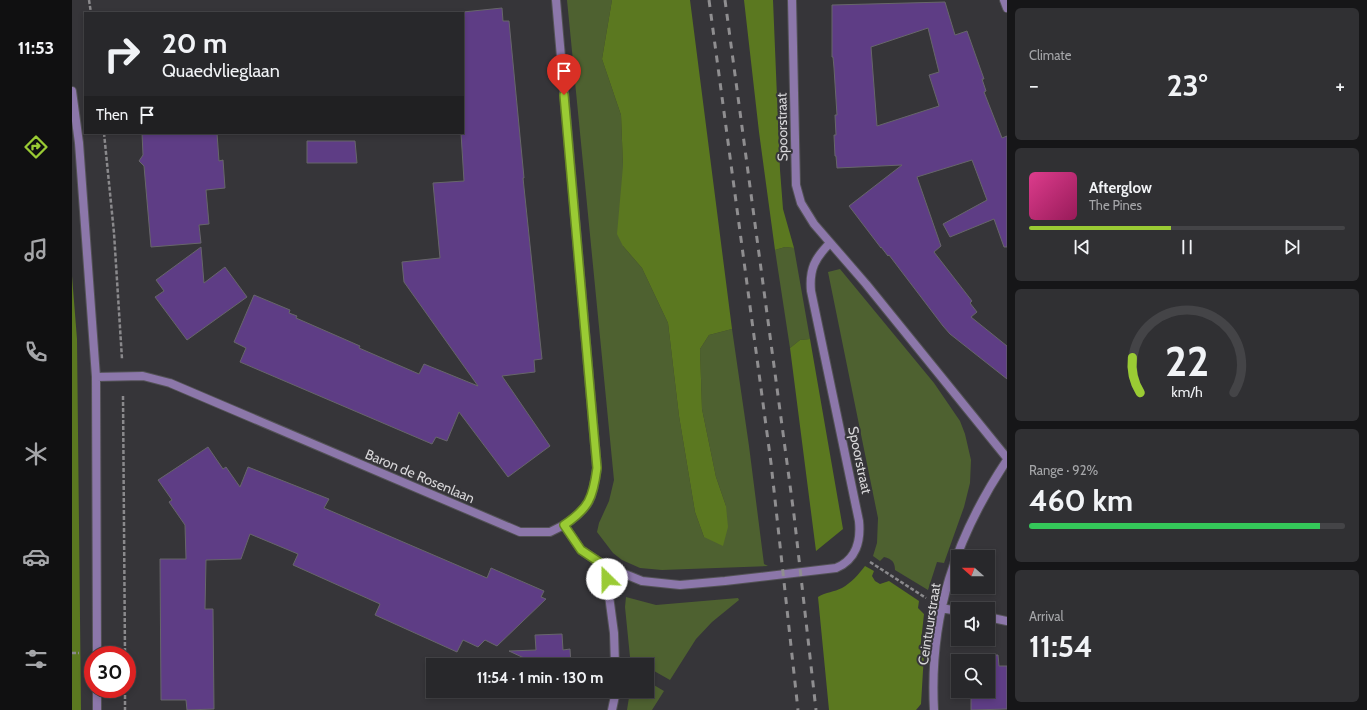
<!DOCTYPE html>
<html lang="en">
<head>
<meta charset="utf-8">
<style>
  :root { --surface:#28282b; --page:#303033; --text:#f1f3f6; --muted:#a5a6a9; --line:#444447; --accent:#9acb34 }
  body { margin:0; font-family:Cabin,sans-serif; background:var(--page); color:var(--text); height:100vh; display:flex; flex-direction:column; font-size:15px; white-space:nowrap }
  * { box-sizing:border-box; margin:0 }
  p { font-size:13px; color:var(--muted) }
  .icon { flex:none; width:22px; height:22px; fill:none; stroke:currentColor; stroke-width:2; stroke-linecap:round; stroke-linejoin:round }
  .map { position:relative; flex:1; overflow:hidden }
  .panel { display:flex; flex-direction:column; gap:8px; padding:8px; background:#161618; width:360px }
  .panel>* { flex:none }
  .banner { position:absolute; left:12px; top:12px; width:380px; height:122px; border-radius:0px; box-shadow:0 2px 6px #0003,0 0 0 1px var(--line); background:#28282b; color:var(--text); overflow:hidden }
  .needle { width:26px; rotate:291deg }
  .tools { position:absolute; left:879px; top:550px; display:grid; gap:8px }
  .tools a { display:grid; place-items:center; width:44px; height:44px; border-radius:0px; background:var(--surface); box-shadow:0 2px 6px #0003,0 0 0 1px var(--line); font-size:20px }
  .speed { position:absolute; left:12px; top:646px; display:flex; gap:8px; font-size:20px; font-weight:700; text-align:center }
  .speed>* { display:grid; place-content:center; width:52px; height:52px; border-radius:50%; background:var(--surface); box-shadow:0 2px 6px #0003,0 0 0 1px var(--line); line-height:1 }
  .speed .limit { border:6px solid #d22; background:#fff; color:#111 }
  .pin { position:absolute; display:grid; place-items:center; width:34px; height:34px; color:#fff; margin:-41px -17px; border-radius:50% 50% 50% 0; rotate:-45deg; box-shadow:0 0 4px #0007 }
  .pin .icon { rotate:45deg }
  .me { position:absolute; width:44px; margin:-22px; rotate:337deg; stroke-linejoin:round; filter:drop-shadow(0 0 3px #0008) }
  .turn { display:flex; align-items:center; gap:14px; height:84px; padding:0 12px; font-size:18px }
  .turn .icon { width:52px; height:52px; stroke-width:2.5 }
  .turn b { display:block; font-size:28px; line-height:34px }
  .then { display:flex; align-items:center; height:38px; padding:0 12px; background:#0003; gap:8px; font-size:15px }
  .big { font-size:30px; font-weight:700; line-height:1.1 }
  .panel .card { flex:1; display:flex; flex-direction:column; justify-content:center; gap:6px; min-width:0; padding:0 14px; border-radius:6px; background:var(--page) }
  .panel .dial { align-items:center; gap:0 }
  .dial svg { height:104px; overflow:visible; fill:none; stroke:var(--line); stroke-width:7; stroke-linecap:round; text-anchor:middle }
  .dial text { fill:var(--text); stroke:none }
  .song { display:flex; align-items:center; gap:12px }
  .cover { width:48px; height:48px; border-radius:6px; background:linear-gradient(135deg,hsl(330 70% 55%),hsl(330 70% 35%)) }
  .played { height:4px; border-radius:2px; background:linear-gradient(90deg,var(--accent) 45%,var(--line) 45%) }
  .keys { display:flex; justify-content:space-around; direction:ltr }
  .heat { display:flex; justify-content:space-between; align-items:center; font-size:22px; direction:ltr }
  .charge { height:6px; border-radius:3px; background:linear-gradient(90deg,#34c759 92%,var(--line) 0) }
  .trip { position:absolute; left:354px; top:658px; width:228px; height:40px; border-radius:0px; background:var(--surface); box-shadow:0 2px 6px #0003,0 0 0 1px var(--line); font-weight:700; line-height:40px; text-align:center }
  main { display:flex; flex:1; min-height:0 }
  .dock { display:flex; flex-direction:column; width:72px; justify-content:space-around; align-items:center; background:#101011; color:var(--muted) }
  .dock .icon { width:28px; height:28px }
  .dock .on { color:var(--accent) }
  .dock b { font-size:18px; color:var(--text) }
  .map>svg:first-child { display:block }
  .green { fill:#4e6130 }
  .forest { fill:#5b7820 }
  .building { fill:#5e3d85; stroke:#67666a; fill-rule:evenodd }
  .lines { fill:none; stroke-linecap:round; stroke-linejoin:round }
  .minor-casing { stroke:#535256; stroke-width:10 }
  .path { stroke:#8a898c; stroke-width:2.5; stroke-dasharray:4 2; stroke-linecap:butt }
  .minor { stroke:#8c77aa; stroke-width:8 }
  .rail { stroke:#8f8e90; stroke-width:3; stroke-dasharray:7 7; stroke-linecap:butt }
  .route-casing { stroke:#648422; stroke-width:10 }
  .route { stroke:#9acb34; stroke-width:7 }
  .labels { text-anchor:middle; dominant-baseline:central; stroke-width:4; stroke-linejoin:round; paint-order:stroke }
  .street-label { font-size:14px; fill:#d7d6d8; stroke:#363539 }
</style>
</head>
<body>
<main>
<nav class="dock">
<b>11:53</b>
<svg class="icon on" aria-label="directions" viewBox="0 0 24 24"><path d="M12 3l9 9-9 9-9-9zM9 14v-3h6M13 9l2 2-2 2"/></svg>
<svg class="icon" aria-label="music" viewBox="0 0 24 24"><path d="M9 18V5l10-2v13"/><circle cx="6" cy="18" r="3"/><circle cx="16" cy="16" r="3"/></svg>
<svg class="icon" aria-label="phone" viewBox="0 0 24 24"><path d="M5 4h4l2 5-3 2q2 4 5 5l2-3 5 2v4C11 20 4 13 5 4z"/></svg>
<svg class="icon" aria-label="climate" viewBox="0 0 24 24"><path d="M12 3v18M4 7l16 10M4 17L20 7"/></svg>
<svg class="icon" aria-label="car" viewBox="0 0 24 24"><path d="M5 17H2v-5l4-1 3-4h7l3 4 3 1v5h-3M9 17h6M6 11h13"/><circle cx="7" cy="17" r="2"/><circle cx="17" cy="17" r="2"/></svg>
<svg class="icon" aria-label="filters" viewBox="0 0 24 24"><path d="M4 7h16M4 17h16"/><circle cx="9" cy="7" r="2"/><circle cx="15" cy="17" r="2"/></svg>
</nav>
<div class="map">
<svg width="935" height="710" viewBox="0 0 935 710">
  <rect width="100%" height="100%" fill="#363539"/>
  <path class="green" d="M 495,0 L 540,0 L 530,59 L 549,115 L 551,166 L 551,246 L 570,268 L 596,323 L 607,416 L 623,512 L 632,537 L 654,506 L 644,477 L 630,409 L 628,349 L 637,335 L 660,329 L 677,446 L 692,564 L 696,566 L 590,570 L 568,568 L 550,560 L 541,553 L 525,532 L 527,523 L 537,501 L 542,480 Z
    M 713,247 L 722,248 L 738,339 L 728,340 L 718,348 L 703,250 Z
    M 768,269 L 862,383 L 888,421 L 893,434 L 899,460 L 898,483 L 892,507 L 872,563 L 865,562 L 856,590 L 823,570 C 823,562 820,559 812,557 L 808,561 L 801,556 L 805,543 L 806,518 L 756,272 Z
    M 554,597 L 584,605 L 666,598 L 667,600 L 640,622 L 624,639 L 598,680 L 575,667 L 575,665 L 571,665 L 558,657 L 553,607 Z
    M 575,681 L 592,691 L 580,710 L 555,710 L 558,691 L 575,691 Z"/>
  <path class="forest" d="M 540,0 L 618,0 L 660,329 L 637,335 L 628,349 L 630,409 L 644,477 L 654,506 L 656,527 L 651,546 L 632,537 L 623,512 L 607,416 L 596,323 L 570,268 L 551,246 L 545,234 L 551,166 L 549,115 L 530,59 Z
    M 672,0 L 701,0 L 708,170 L 711,209 L 722,248 L 713,247 L 703,250 L 687,132 Z
    M 0,276 L 5,339 L 9,710 L 0,710 Z
    M 738,339 L 771,529 L 744,551 L 718,348 L 728,340 Z
    M 793,566 L 802,571 L 800,576 L 803,581 L 808,584 L 817,581 L 847,601 L 846,608 L 852,614 L 848,650 L 852,654 L 849,704 L 844,710 L 757,710 L 746,597 C 754,592 762,592 770,588 C 779,583 787,574 793,566 Z"/>
  <path class="building" d="M 873,2 L 883,35 L 895,31 L 912,79 L 910,79 L 914,91 L 912,92 L 930,138 L 935,136 L 935,247 L 932,247 L 922,219 L 878,237 L 871,224 L 915,200 L 900,160 L 845,177 L 869,246 L 862,252 L 900,301 L 898,303 L 905,312 L 899,317 L 935,346 L 935,379 L 878,334 L 871,326 L 817,255 L 816,256 L 809,247 L 809,248 L 777,206 L 830,165 L 765,168 L 764,156 L 763,156 L 762,135 L 764,135 L 763,115 L 765,115 L 762,68 L 761,57 L 760,57 L 760,5 ZM 856,28 L 867,72 L 857,75 L 867,106 L 805,126 L 799,47 Z
    M 430,8 L 431,21 L 437,21 L 452,178 L 451,178 L 470,359 L 462,360 L 463,372 L 430,376 L 478,446 L 436,477 L 387,412 L 375,441 L 364,437 L 360,444 L 168,362 L 174,348 L 162,342 L 182,295 L 218,310 L 217,313 L 225,316 L 224,318 L 288,346 L 287,348 L 347,374 L 352,364 L 406,386 L 332,282 L 330,262 L 368,258 L 361,183 L 392,181 L 389,133 L 391,133 L 391,12 Z
    M 70,133 L 145,133 L 147,161 L 151,160 L 153,188 L 134,190 L 137,224 L 127,225 L 129,243 L 79,247 L 72,166 L 67,161 L 71,155 Z
    M 235,141 L 283,141 L 285,163 L 235,163 Z
    M 129,247 L 132,283 L 153,267 L 175,297 L 115,340 L 83,297 L 92,291 L 84,280 Z
    M 136,447 L 151,469 L 154,467 L 168,487 L 176,467 L 257,499 L 252,508 L 415,578 L 419,568 L 472,591 L 469,597 L 474,599 L 425,646 L 413,640 L 406,647 L 391,640 L 385,652 L 303,615 L 308,604 L 221,565 L 226,554 L 178,534 L 169,559 L 134,560 L 133,609 L 141,609 L 142,709 L 115,710 L 114,700 L 89,700 L 88,559 L 114,559 L 113,525 L 97,502 L 100,500 L 86,480 Z
    M 490,634 L 491,650 L 498,649 L 499,665 L 467,665 L 437,651 L 464,650 L 463,635 Z
    M 900,655 L 926,655 L 927,666 L 935,666 L 935,709 L 899,710 L 899,691 L 916,691 L 916,661 L 900,661 Z"/>
  <g class="lines">
    <defs>
      <path id="minor" d="M 484,0 L 525,468 C 521,498 518,508 492,525
        M 720,0 L 724,185 L 729,203 L 742,224 L 794,284 L 935,458
        M 932,0 L 935,8
        M 0,91 L 7,143 L 24,377 L 25,655
        M 24,377 L 71,376 L 98,383 L 448,532 L 478,532 L 492,525 L 509,550 L 533,566 L 570,581 L 608,585 L 653,581 L 764,568 C 784,560 789,541 787,521 L 739,291 C 737,269 743,258 758,243
        M 533,566 L 542,633 L 543,665
        M 869,608 L 886,611
        M 916,617 L 935,621
        M 25,689 L 25,710
        M 540,710 L 544,691
        M 862,710 C 857,616 883,538 935,460"/>
    </defs>
    <use href="#minor" class="minor-casing"/>
    <path class="path" d="M 17,0 L 19,13
      M 32,133 L 42,233 L 50,359
      M 51,396 L 53,655
      M 798,562 L 854,598
      M 0,653 L 7,653
      M 53,689 L 53,710"/>
    <use href="#minor" class="minor"/>
    <path class="rail" d="M 637,0 L 699,463 L 726,710
      M 653,0 L 722,515 L 744,710"/>
  </g>
  <g class="lines">
    <defs>
      <path id="route" d="M 492,95 L 525,468 C 521,498 517,508 492,525 L 509,550 L 533,566 L 535,579"/>
    </defs>
    <use href="#route" class="route-casing"/>
    <use href="#route" class="route"/>
  </g>
  <g class="labels">
    <g class="street-label">
      <text transform="translate(710 127) rotate(-91)">Spoorstraat</text>
      <text transform="translate(788 460) rotate(78)">Spoorstraat</text>
      <text transform="translate(348 476) rotate(23)">Baron de Rosenlaan</text>
      <text transform="translate(857 624) rotate(-81)">Ceintuurstraat</text>
    </g>
  </g>
</svg>
<div class="tools">
<a><svg class="needle" viewBox="-14 -14 28 28"><path d="M0-13l5 13h-10z" fill="#e53935"/><path d="M0 13l5-13h-10z" fill="#a5a6a9"/></svg></a>
<a><svg class="icon" aria-label="sound" viewBox="0 0 24 24"><path d="M4 9h4l5-4v14l-5-4H4zM17 9q2 3 0 6"/></svg></a>
<a><svg class="icon" aria-label="search" viewBox="0 0 24 24"><circle cx="10" cy="10" r="6"/><path d="M15 15l6 6"/></svg></a>
</div>
<div class="speed"><div class="limit">30</div></div>
<div class="pin" style="left:492px;top:95px;background:#d93025"><svg class="icon" aria-label="arrive" viewBox="0 0 24 24"><path d="M6 21V4h12l-3 4 3 4H6"/></svg></div>
<svg class="me" style="left:535px;top:579px" viewBox="-20 -20 40 40"><circle r="19" fill="#fff"/><path d="M0-13L10 11 0 6-10 11z" fill="#9acb34"/></svg>
<div class="trip">11:54 · 1 min · 130 m</div>
<div class="banner">
<div class="turn"><svg class="icon" aria-label="right" viewBox="0 0 24 24"><path d="M7 20v-9h11M14 6l5 5-5 5"/></svg><div><b>20 m</b>Quaedvlieglaan</div></div>
<div class="then">Then<svg class="icon" aria-label="arrive" viewBox="0 0 24 24"><path d="M6 21V4h12l-3 4 3 4H6"/></svg></div>
</div>
</div>
<section class="panel">
<div class="card"><p>Climate</p>
<div class="heat"><a>−</a><b class="big">23°</b><a>+</a></div>
</div>
<div class="card">
<div class="song"><i class="cover"></i><div><b>Afterglow</b><p>The Pines</p></div></div>
<div class="played"></div>
<div class="keys"><svg class="icon" aria-label="previous" viewBox="0 0 24 24"><path d="M18 5L8 12l10 7zM5 5v14"/></svg><svg class="icon" aria-label="pause" viewBox="0 0 24 24"><path d="M8 5v14M16 5v14"/></svg><svg class="icon" aria-label="next" viewBox="0 0 24 24"><path d="M6 5l10 7-10 7zM19 5v14"/></svg></div>
</div>
<div class="card dial"><svg viewBox="0 0 100 80">
<path d="M14 69A42 42 0 1 1 86 69"/>
<path d="M14 69A42 42 0 0 1 8 42" stroke="#9acb34"/>
<text x="50" y="56" font-size="32" font-weight="700">22</text>
<text x="50" y="72" font-size="11">km/h</text>
</svg></div>
<div class="card"><p>Range · 92%</p><b class="big">460 km</b><div class="charge"></div></div>
<div class="card"><p>Arrival</p><b class="big">11:54</b></div>
</section>
</main>
</body>
</html>
